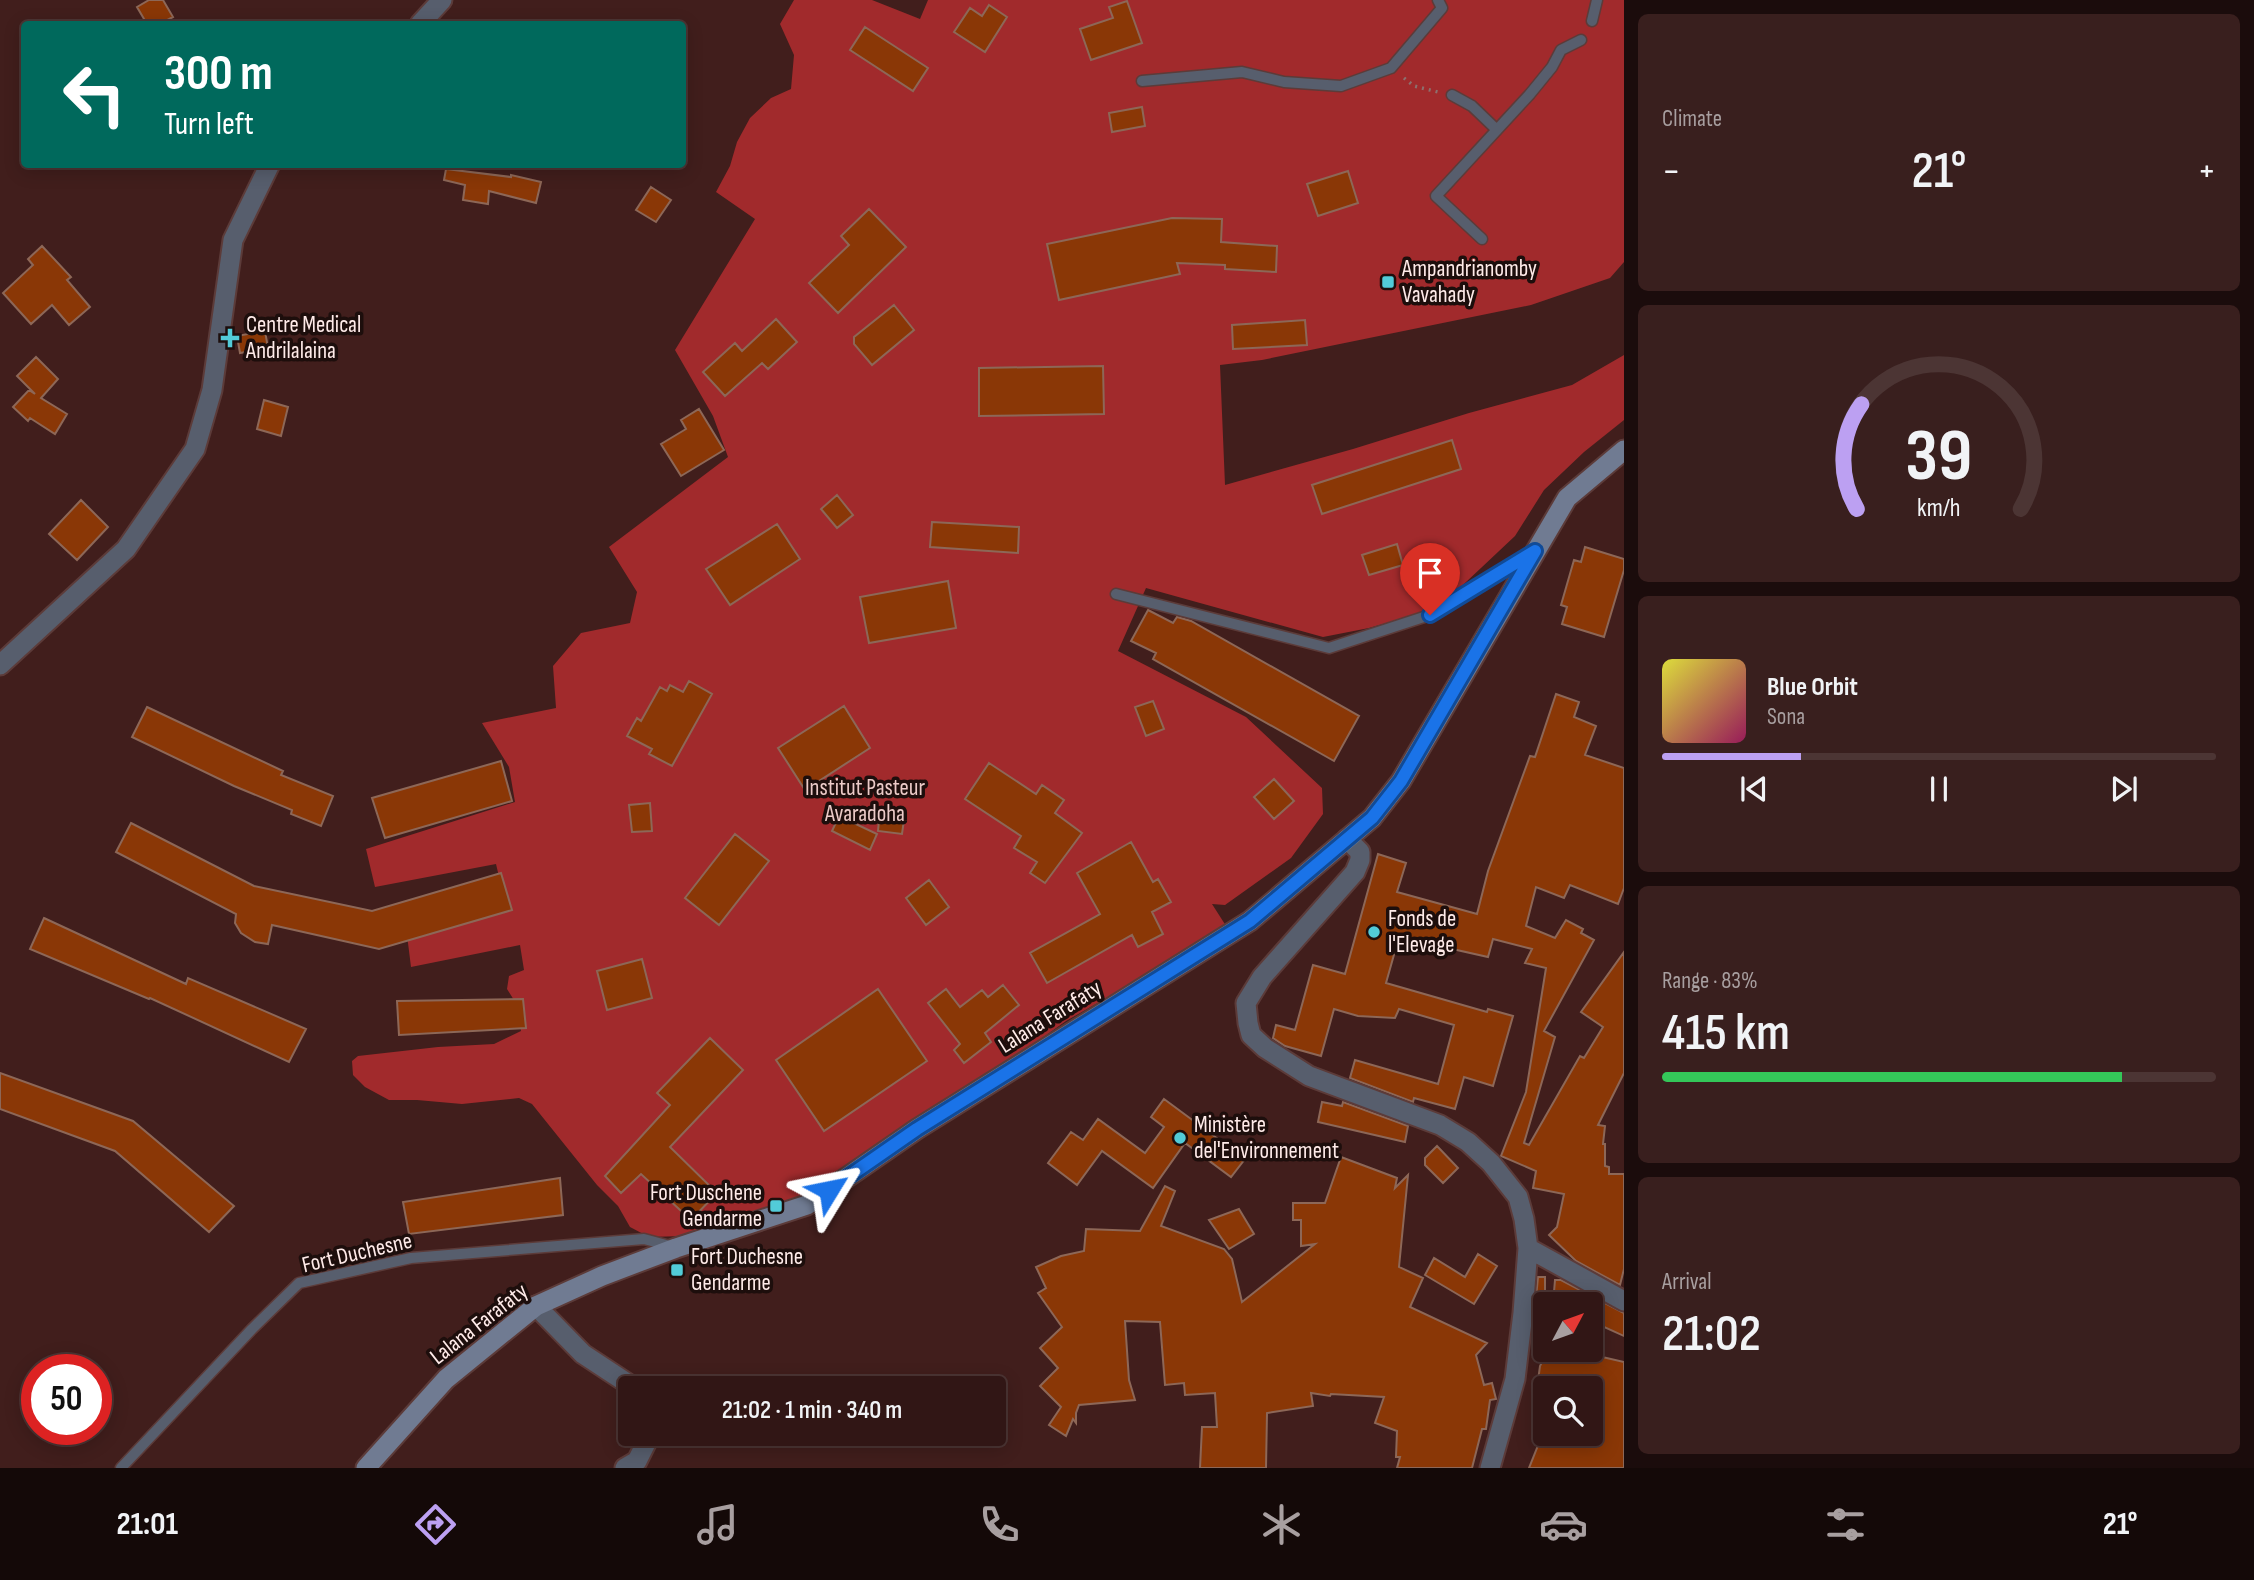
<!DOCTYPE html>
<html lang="en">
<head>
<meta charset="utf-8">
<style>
  :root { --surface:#311615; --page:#391f1e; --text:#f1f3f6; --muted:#a89fa0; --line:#4c3534; --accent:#bca0f2 }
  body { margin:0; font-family:"Sofia Sans Condensed",sans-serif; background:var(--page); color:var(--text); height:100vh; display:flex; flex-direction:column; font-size:26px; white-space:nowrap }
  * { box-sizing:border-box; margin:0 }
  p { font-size:23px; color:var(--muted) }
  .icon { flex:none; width:38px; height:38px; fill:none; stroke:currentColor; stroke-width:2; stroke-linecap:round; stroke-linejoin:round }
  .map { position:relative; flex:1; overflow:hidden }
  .side { display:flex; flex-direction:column; gap:14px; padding:14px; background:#1b0c0c; width:630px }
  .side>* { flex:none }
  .hud { position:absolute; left:21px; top:21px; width:665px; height:147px; border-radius:7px; box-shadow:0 4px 18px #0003,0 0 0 2px var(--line); background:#00695c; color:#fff; overflow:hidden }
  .needle { width:46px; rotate:49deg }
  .buttons { position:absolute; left:1533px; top:1292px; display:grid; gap:14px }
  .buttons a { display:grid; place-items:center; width:70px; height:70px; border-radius:7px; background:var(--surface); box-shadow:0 4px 18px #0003,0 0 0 2px var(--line); font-size:35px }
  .speed { position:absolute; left:21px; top:1354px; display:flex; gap:14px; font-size:35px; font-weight:700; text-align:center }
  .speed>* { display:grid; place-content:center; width:91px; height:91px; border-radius:50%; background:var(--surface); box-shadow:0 4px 18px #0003,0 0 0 2px var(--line); line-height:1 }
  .speed .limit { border:10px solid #d22; background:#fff; color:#111 }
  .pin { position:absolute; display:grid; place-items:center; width:60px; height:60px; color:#fff; margin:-72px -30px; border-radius:50% 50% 50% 0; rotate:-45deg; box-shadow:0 0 7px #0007 }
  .pin .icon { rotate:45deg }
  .me { position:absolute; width:77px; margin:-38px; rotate:55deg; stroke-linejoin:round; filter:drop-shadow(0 0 5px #0008) }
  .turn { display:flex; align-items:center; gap:24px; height:147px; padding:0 28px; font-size:32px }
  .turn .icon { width:91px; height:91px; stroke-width:2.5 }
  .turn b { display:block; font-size:49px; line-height:60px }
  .big { font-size:52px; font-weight:600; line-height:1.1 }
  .side .card { flex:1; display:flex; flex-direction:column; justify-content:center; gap:10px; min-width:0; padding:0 24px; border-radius:10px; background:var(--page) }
  .side .dial { align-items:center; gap:0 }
  .dial svg { height:182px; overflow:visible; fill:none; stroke:var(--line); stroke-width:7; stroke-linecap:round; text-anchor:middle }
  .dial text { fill:var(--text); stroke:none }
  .song { display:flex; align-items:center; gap:21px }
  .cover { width:84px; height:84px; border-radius:10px; background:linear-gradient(135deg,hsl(60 70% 55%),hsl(330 70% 35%)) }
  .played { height:7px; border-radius:4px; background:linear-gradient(90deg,var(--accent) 25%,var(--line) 25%) }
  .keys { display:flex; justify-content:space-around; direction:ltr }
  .heat { display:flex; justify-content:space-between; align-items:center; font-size:38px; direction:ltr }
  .charge { height:10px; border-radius:5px; background:linear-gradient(90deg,#34c759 83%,var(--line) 0) }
  .trip { position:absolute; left:618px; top:1376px; width:388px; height:70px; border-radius:7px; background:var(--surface); box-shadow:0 4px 18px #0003,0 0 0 2px var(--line); font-weight:600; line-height:70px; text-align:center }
  .tabs { display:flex; height:112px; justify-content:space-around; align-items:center; background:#140908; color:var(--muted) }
  .tabs .icon { width:49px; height:49px }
  .tabs .current { color:var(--accent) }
  .tabs b { font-size:32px; color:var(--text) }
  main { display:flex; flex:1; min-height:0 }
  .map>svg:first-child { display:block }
  .forest { fill:#a12a2c }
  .building { fill:#8a3706; stroke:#8d6757; stroke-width:2 }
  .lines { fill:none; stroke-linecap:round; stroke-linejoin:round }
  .service-casing { stroke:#5c3b39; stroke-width:13 }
  .minor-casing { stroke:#5c3b39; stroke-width:23 }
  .tertiary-casing { stroke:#5c3b39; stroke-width:23 }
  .secondary-casing { stroke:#5c3b39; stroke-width:23 }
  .path { stroke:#8d706e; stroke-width:3.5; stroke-dasharray:2 5; stroke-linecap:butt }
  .service { stroke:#575e6d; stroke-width:10 }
  .minor { stroke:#575e6d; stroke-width:19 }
  .tertiary { stroke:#575e6d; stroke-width:19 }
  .secondary { stroke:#707b92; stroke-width:19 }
  .route-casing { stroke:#114b97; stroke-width:18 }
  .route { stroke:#1a73e8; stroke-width:12 }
  .poi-dot { fill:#52cbd8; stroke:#1d0e0c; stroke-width:2.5 }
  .labels { text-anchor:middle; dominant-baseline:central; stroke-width:7; stroke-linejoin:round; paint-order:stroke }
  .poi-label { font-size:23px; fill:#ffebe9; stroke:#1d0e0c; text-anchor:start }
  .park-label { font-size:23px; fill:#eccbc8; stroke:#1d0e0c }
  .street-label { font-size:23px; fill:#ffebe9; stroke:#1d0e0c }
</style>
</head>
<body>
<main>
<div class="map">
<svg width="1624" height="1468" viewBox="0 0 1624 1468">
  <rect width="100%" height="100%" fill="#411e1c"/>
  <path class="forest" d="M 794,0 L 872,0 L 920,19 L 928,0 L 1624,0 L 1624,262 L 1610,278 L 1531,305 L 1262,360 L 1220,365 L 1225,485 L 1353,449 L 1469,413 L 1572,385 L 1624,355 L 1624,420 L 1584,452 L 1544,490 L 1515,536 L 1448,599 L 1425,612 L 1369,628 L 1323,637 L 1146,588 L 1118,651 L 1246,717 L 1322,788 L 1323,814 L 1291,858 L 1225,905 L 1212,904 L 1228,929 L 1066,1021 L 958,1098 L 835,1178 L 795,1201 L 684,1236 L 649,1237 L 630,1227 L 618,1206 L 597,1185 L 532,1104 L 519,1098 L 462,1104 L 417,1100 L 389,1100 L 365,1087 L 353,1075 L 352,1061 L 358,1056 L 438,1047 L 494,1044 L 521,1031 L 517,1005 L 507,989 L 509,976 L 524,970 L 520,945 L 411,967 L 406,927 L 505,902 L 496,864 L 375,887 L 366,849 L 515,802 L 509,767 L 482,723 L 556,708 L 553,666 L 581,633 L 630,623 L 637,592 L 609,547 L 728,457 L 713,416 L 675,350 L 755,219 L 716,192 L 730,166 L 737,142 L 750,118 L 771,98 L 791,89 L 794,55 L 780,24 Z"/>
  <path class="building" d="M 149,0 L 163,0 L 173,17 L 160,24 L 147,24 L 137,7 Z
    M 1127,1 L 1142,43 L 1091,60 L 1080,29 L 1113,18 L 1109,7 Z
    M 989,5 L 1007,17 L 985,52 L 954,32 L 970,8 L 982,16 Z
    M 865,27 L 928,68 L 913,91 L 850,50 Z
    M 1142,107 L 1145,126 L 1112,132 L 1109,113 Z
    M 446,169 L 511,177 L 511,175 L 541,182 L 536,203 L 489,191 L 488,204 L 463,200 L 465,185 L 444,180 Z
    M 1348,171 L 1358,203 L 1318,216 L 1307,184 Z
    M 651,187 L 671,200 L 656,222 L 636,210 Z
    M 869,209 L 906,247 L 838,313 L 809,283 L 849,245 L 841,236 Z
    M 1172,218 L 1222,219 L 1221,242 L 1277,246 L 1276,272 L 1225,269 L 1225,265 L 1177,263 L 1180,274 L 1059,300 L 1047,244 Z
    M 42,246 L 71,277 L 67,280 L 90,307 L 69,325 L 52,305 L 31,324 L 3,293 L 33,265 L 28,259 Z
    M 894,305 L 914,330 L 872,365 L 854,344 L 854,337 Z
    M 776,319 L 797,342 L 768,369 L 762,363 L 725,396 L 703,372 L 735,343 L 742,351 Z
    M 1305,320 L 1307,345 L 1233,349 L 1232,325 Z
    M 265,331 L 268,348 L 240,353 L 237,336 Z
    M 36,357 L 58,379 L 41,398 L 67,414 L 55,434 L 30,418 L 28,421 L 13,407 L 29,390 L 35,394 L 17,376 Z
    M 1103,366 L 1104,414 L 979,416 L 979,368 Z
    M 264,400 L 288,407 L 281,436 L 257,429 Z
    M 699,409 L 724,450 L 681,476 L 661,444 L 686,429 L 681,420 Z
    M 1452,440 L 1461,469 L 1322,514 L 1312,485 Z
    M 837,495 L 853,515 L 837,528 L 821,509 Z
    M 81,500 L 108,527 L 77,560 L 49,534 Z
    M 932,522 L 1019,527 L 1018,553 L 930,547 Z
    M 777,524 L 800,559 L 730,605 L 706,569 Z
    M 1397,544 L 1403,565 L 1369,575 L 1362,555 Z
    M 1585,547 L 1624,559 L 1624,570 L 1604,637 L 1562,624 L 1567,607 L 1561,605 L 1574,560 L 1581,562 Z
    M 948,581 L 956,628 L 869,643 L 860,597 Z
    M 1148,610 L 1173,623 L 1177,617 L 1191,621 L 1359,716 L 1334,761 L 1153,659 L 1156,653 L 1131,641 Z
    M 689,681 L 712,694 L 672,766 L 649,754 L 652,749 L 627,736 L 637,718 L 641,721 L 660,687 L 667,691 L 670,685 L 683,692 Z
    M 1556,694 L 1579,702 L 1574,717 L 1596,726 L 1585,755 L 1624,768 L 1624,888 L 1618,904 L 1570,885 L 1564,898 L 1536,887 L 1526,926 L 1555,938 L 1566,920 L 1583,929 L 1581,933 L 1594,940 L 1544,1031 L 1555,1037 L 1524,1143 L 1529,1145 L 1580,1056 L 1584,1058 L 1603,1027 L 1581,1012 L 1624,952 L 1624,1073 L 1598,1125 L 1605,1126 L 1603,1144 L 1605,1144 L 1605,1166 L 1609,1167 L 1609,1174 L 1624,1174 L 1624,1269 L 1620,1285 L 1576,1261 L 1549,1235 L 1557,1227 L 1564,1194 L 1533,1188 L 1536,1171 L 1501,1156 L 1526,1092 L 1546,968 L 1525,963 L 1532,949 L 1493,939 L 1488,957 L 1399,937 L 1386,983 L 1487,1012 L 1488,1009 L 1513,1016 L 1493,1086 L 1464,1077 L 1455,1109 L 1414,1098 L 1413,1102 L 1350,1078 L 1355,1060 L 1438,1084 L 1454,1025 L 1399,1009 L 1395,1018 L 1358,1016 L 1334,1009 L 1321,1056 L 1285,1046 L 1273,1038 L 1276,1025 L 1295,1030 L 1313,965 L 1345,974 L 1378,854 L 1406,863 L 1397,892 L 1477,914 L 1488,871 L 1530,756 L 1535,757 Z
    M 1153,701 L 1164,729 L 1146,736 L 1135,707 Z
    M 844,706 L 870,748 L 805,790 L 778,748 Z
    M 147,707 L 283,771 L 281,775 L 333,796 L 321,826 L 291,814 L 292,810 L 234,786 L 132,737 Z
    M 501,761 L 512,801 L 385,838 L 372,798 Z
    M 989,763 L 1036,794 L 1042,785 L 1064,800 L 1055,813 L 1082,833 L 1045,883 L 1030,873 L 1037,862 L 1014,848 L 1021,836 L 965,799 Z
    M 1274,779 L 1294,801 L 1274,819 L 1254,797 Z
    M 650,803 L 652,831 L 632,832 L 629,805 Z
    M 880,810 L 905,813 L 902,834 L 878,831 Z
    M 839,816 L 877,834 L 870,850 L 832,831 Z
    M 131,823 L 254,886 L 372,911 L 501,873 L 512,910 L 379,949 L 272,925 L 268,944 L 255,942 L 241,933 L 235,923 L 236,914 L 116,852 Z
    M 735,834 L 769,861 L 719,925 L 685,898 Z
    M 1131,842 L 1153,882 L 1158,879 L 1171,902 L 1152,912 L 1163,934 L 1138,947 L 1132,935 L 1047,983 L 1030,953 L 1100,914 L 1077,873 Z
    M 929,880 L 949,907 L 926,925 L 906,898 Z
    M 44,918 L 186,984 L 188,978 L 306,1029 L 289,1062 L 150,998 L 149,999 L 30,949 Z
    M 642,959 L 652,998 L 607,1010 L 597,971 Z
    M 1003,985 L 1019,1005 L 985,1033 L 991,1042 L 964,1063 L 954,1050 L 960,1044 L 928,1003 L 946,989 L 960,1007 L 982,990 L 988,997 Z
    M 878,989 L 927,1061 L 824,1131 L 776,1060 Z
    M 523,999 L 526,1028 L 399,1035 L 397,1001 Z
    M 710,1038 L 743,1070 L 670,1147 L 717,1193 L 691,1220 L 641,1174 L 621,1193 L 605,1176 L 670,1105 L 657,1093 Z
    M 0,1073 L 133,1121 L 234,1206 L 209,1232 L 115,1151 L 0,1109 Z
    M 1164,1099 L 1245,1159 L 1231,1177 L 1185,1143 L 1153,1188 L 1102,1151 L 1077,1185 L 1048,1163 L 1071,1132 L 1083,1140 L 1098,1119 L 1145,1153 L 1164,1127 L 1151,1117 Z
    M 1322,1102 L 1342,1106 L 1343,1102 L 1408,1126 L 1405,1142 L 1318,1122 Z
    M 1437,1146 L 1458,1168 L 1443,1183 L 1425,1165 L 1425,1158 Z
    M 1341,1157 L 1397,1178 L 1395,1188 L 1408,1175 L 1399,1267 L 1423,1278 L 1410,1307 L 1487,1343 L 1476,1355 L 1484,1385 L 1492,1383 L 1496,1399 L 1490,1400 L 1486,1429 L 1482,1429 L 1472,1468 L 1397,1468 L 1400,1457 L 1396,1457 L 1397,1431 L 1375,1423 L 1384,1397 L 1331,1394 L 1330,1396 L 1311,1393 L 1313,1406 L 1267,1413 L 1266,1468 L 1200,1468 L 1202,1427 L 1217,1427 L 1215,1393 L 1185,1395 L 1184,1383 L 1165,1385 L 1160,1322 L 1125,1321 L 1129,1380 L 1135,1400 L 1079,1405 L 1076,1413 L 1076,1423 L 1073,1419 L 1066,1436 L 1049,1425 L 1061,1407 L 1040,1386 L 1058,1368 L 1040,1348 L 1062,1327 L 1038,1293 L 1046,1288 L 1036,1267 L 1061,1256 L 1084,1251 L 1086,1229 L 1140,1231 L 1165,1186 L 1175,1191 L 1161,1226 L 1224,1249 L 1232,1259 L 1242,1302 L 1315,1244 L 1301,1246 L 1301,1220 L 1293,1220 L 1293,1203 L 1325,1203 Z
    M 560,1178 L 563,1215 L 409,1234 L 403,1202 Z
    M 1239,1209 L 1254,1234 L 1229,1249 L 1209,1220 Z
    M 1478,1254 L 1497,1266 L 1474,1304 L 1425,1275 L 1434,1258 L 1465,1277 Z
    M 1538,1277 L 1545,1277 L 1545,1348 L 1532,1340 Z
    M 1555,1280 L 1561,1280 L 1624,1313 L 1624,1336 L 1591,1321 L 1591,1304 L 1553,1304 Z
    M 1549,1349 L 1568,1349 L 1624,1362 L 1624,1468 L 1529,1468 L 1543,1433 L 1591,1433 L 1591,1388 L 1537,1388 L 1540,1366 Z"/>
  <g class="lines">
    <defs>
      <path id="service" d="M 1592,21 L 1597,0
        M 1142,81 L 1242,72 L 1284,82 L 1341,86 L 1391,68 L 1442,8 L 1438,0
        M 1452,95 L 1472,106 L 1497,130
        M 1482,239 L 1436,196 L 1530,94 L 1552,67 L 1561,50 L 1581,40
        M 1116,594 L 1329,648 L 1430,615 L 1528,555
        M 121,1468 L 252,1329 L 299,1283 L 411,1258 L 644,1239 L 670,1246"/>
      <path id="minor" d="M 1347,839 L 1360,852 L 1360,860 L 1355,872 L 1262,977 L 1246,1003 L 1248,1023 L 1251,1035 L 1265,1048 L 1309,1076 L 1440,1125 L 1468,1142 L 1491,1163 L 1518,1197 L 1524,1219 L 1528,1248 L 1523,1313 L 1515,1379 L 1490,1468
        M 1528,1248 L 1624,1301
        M 536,1306 L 583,1354 L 627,1383 L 632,1388
        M 625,1468 L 637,1461 L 651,1433"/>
      <path id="tertiary" d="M 420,24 L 442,0
        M 0,665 L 126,549 L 195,449 L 212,390 L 233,240 L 270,164"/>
      <path id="secondary" d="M 366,1468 L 446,1379 L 536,1306 L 602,1276 L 676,1248 L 807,1205 L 917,1129 L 1250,921 L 1372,818 L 1401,781 L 1567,498 L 1624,450"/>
    </defs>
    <use href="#service" class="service-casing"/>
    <use href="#minor" class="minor-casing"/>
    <use href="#tertiary" class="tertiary-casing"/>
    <use href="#secondary" class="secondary-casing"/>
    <path class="path" d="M 1404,78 L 1414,86 L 1438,92"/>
    <use href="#service" class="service"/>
    <use href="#minor" class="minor"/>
    <use href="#tertiary" class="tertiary"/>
    <use href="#secondary" class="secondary"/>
  </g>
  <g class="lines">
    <defs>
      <path id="route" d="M 829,1190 L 917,1129 L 1250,921 L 1372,818 L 1401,781 L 1535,551 L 1430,615"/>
    </defs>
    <use href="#route" class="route-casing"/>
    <use href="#route" class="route"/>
  </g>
  <g class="poi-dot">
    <rect x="1381" y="275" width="14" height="14" rx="3.5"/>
    <path d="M226.5 327.5h7v7h7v7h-7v7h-7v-7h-7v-7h7z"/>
    <circle cx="1374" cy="932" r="7"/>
    <circle cx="1180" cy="1138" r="7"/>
    <rect x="769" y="1199" width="14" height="14" rx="3.5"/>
    <rect x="670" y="1263" width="14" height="14" rx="3.5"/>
  </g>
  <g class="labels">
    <g class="poi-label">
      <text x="1402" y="269">Ampandrianomby<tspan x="1402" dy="26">Vavahady</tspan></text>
      <text x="246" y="325">Centre Medical<tspan x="246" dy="26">Andrilalaina</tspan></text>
      <text x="1388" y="919">Fonds de<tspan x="1388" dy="26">l'Elevage</tspan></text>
      <text x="1194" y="1125">Ministère<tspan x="1194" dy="26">del'Environnement</tspan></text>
      <text x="762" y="1193" text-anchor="end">Fort Duschene<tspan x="762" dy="26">Gendarme</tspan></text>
      <text x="691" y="1257">Fort Duchesne<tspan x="691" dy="26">Gendarme</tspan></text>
    </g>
    <g class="park-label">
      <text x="865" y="788">Institut Pasteur<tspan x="865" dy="26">Avaradoha</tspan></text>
    </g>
    <g class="street-label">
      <text transform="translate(1050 1017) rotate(-32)">Lalana Farafaty</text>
      <text transform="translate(357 1253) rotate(-13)">Fort Duchesne</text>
      <text transform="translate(479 1324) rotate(-38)">Lalana Farafaty</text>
    </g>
  </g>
</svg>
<div class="buttons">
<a><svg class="needle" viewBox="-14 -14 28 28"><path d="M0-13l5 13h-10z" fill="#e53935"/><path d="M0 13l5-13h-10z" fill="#a89fa0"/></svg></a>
<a><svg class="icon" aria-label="search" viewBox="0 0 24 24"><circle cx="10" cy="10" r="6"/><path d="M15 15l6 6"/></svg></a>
</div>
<div class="speed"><div class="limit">50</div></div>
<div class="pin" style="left:1430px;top:615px;background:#d93025"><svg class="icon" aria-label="arrive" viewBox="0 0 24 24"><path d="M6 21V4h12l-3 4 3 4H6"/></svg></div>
<svg class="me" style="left:829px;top:1190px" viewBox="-20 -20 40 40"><path d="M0-17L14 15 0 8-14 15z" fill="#1a73e8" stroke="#fff" stroke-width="4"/></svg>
<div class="trip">21:02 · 1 min · 340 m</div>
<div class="hud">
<div class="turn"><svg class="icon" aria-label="left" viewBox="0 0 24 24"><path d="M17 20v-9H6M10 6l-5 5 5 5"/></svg><div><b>300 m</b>Turn left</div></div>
</div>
</div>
<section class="side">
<div class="card"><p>Climate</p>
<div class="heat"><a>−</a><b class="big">21°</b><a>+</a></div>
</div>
<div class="card dial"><svg viewBox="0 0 100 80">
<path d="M14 69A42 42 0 1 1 86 69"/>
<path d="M14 69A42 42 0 0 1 16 23" stroke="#bca0f2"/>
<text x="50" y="56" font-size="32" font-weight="700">39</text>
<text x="50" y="72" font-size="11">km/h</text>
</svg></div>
<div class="card">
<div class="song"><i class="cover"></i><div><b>Blue Orbit</b><p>Sona</p></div></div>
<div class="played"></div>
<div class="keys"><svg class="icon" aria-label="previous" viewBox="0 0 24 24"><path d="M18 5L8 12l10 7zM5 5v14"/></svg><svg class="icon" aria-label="pause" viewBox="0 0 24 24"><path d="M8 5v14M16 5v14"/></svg><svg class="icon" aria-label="next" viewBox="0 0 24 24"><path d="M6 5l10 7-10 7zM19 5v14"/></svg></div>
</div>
<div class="card"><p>Range · 83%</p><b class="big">415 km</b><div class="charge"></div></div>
<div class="card"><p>Arrival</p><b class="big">21:02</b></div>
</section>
</main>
<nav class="tabs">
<b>21:01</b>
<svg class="icon current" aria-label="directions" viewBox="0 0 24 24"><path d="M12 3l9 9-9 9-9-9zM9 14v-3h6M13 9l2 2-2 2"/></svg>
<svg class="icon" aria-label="music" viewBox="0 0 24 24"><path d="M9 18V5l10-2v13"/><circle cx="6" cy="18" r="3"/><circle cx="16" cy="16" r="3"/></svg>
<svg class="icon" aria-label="phone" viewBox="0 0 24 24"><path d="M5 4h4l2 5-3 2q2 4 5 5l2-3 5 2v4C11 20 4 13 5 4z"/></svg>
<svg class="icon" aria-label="climate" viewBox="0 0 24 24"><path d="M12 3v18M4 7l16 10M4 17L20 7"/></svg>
<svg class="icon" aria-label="car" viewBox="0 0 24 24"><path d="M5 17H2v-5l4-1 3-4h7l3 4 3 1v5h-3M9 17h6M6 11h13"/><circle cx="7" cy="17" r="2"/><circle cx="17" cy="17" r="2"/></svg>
<svg class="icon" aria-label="filters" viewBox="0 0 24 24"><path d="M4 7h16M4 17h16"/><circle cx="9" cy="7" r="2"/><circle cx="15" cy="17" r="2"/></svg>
<b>21°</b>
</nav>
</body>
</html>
